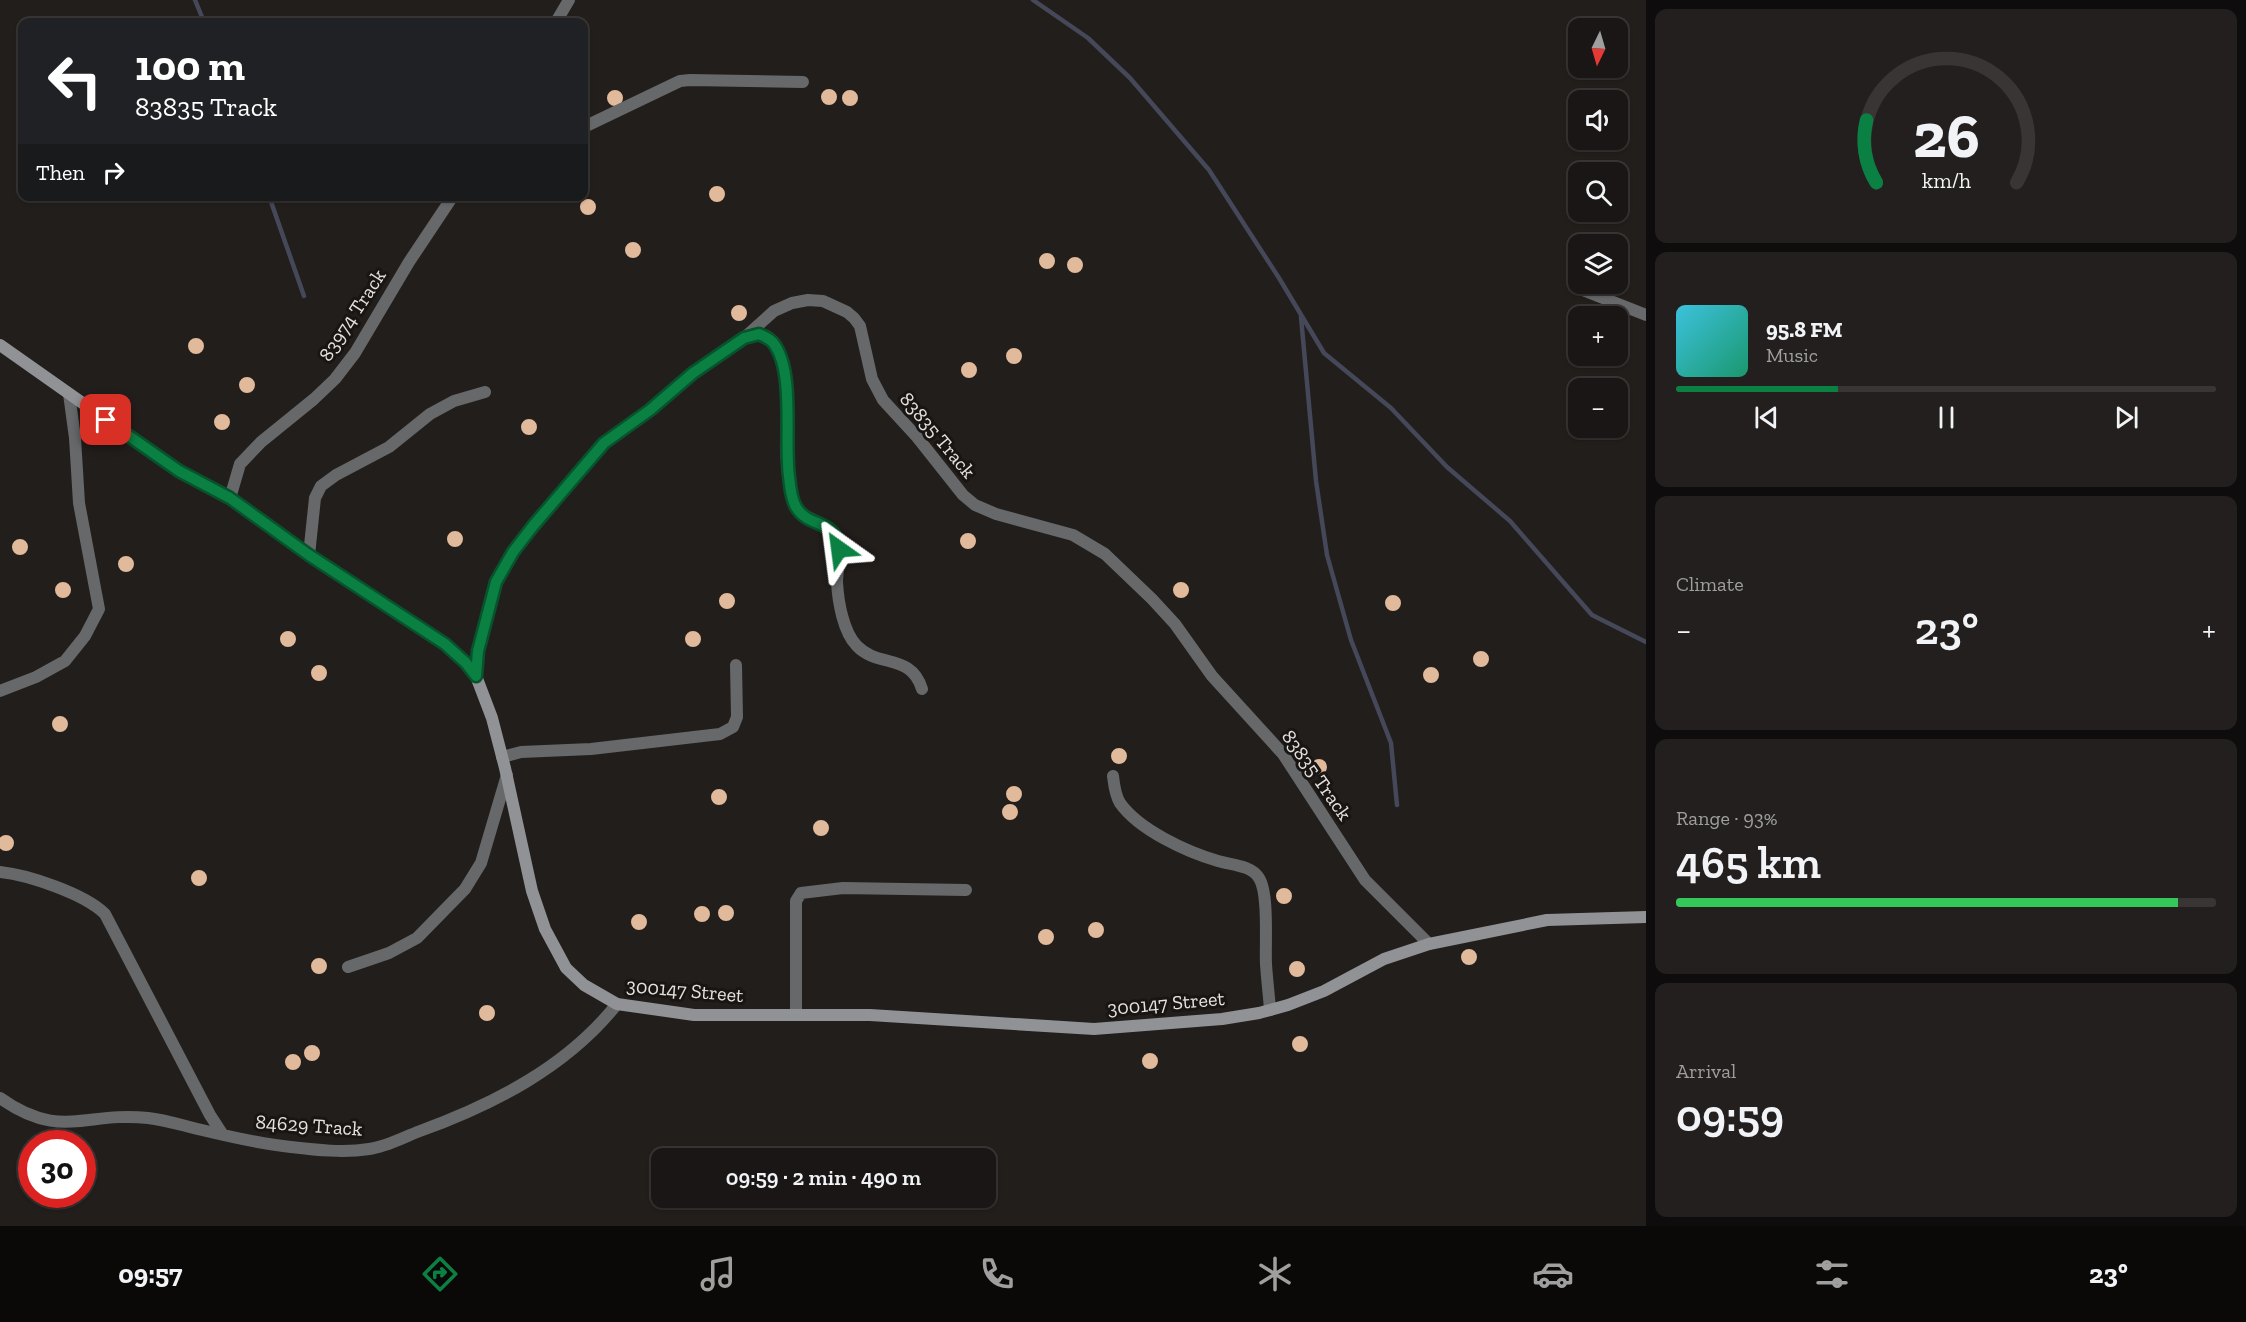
<!DOCTYPE html>
<html lang="en">
<head>
<meta charset="utf-8">
<style>
  :root { --surface:#1a1615; --page:#231f1e; --text:#f1f3f6; --muted:#9f9fa0; --line:#383534; --accent:#0b8043 }
  body { margin:0; font-family:"Zilla Slab",serif; background:var(--page); color:var(--text); height:100vh; display:flex; flex-direction:column; font-size:22px; white-space:nowrap }
  * { box-sizing:border-box; margin:0 }
  p { font-size:20px; color:var(--muted) }
  .icon { flex:none; width:33px; height:33px; fill:none; stroke:currentColor; stroke-width:2; stroke-linecap:round; stroke-linejoin:round }
  .map { position:relative; flex:1; overflow:hidden }
  .side { display:flex; flex-direction:column; gap:9px; padding:9px; background:#0e0c0c; width:600px }
  .side>* { flex:none }
  .banner { position:absolute; left:18px; top:18px; width:570px; height:183px; border-radius:12px; box-shadow:0 2px 4px #0004,0 0 0 2px var(--line); background:#202124; color:#fff; overflow:hidden }
  .needle { width:39px; rotate:185deg }
  .buttons { position:absolute; left:1568px; top:18px; display:grid; gap:12px }
  .buttons a { display:grid; place-items:center; width:60px; height:60px; border-radius:12px; background:var(--surface); box-shadow:0 2px 4px #0004,0 0 0 2px var(--line); font-size:30px }
  .speed { position:absolute; left:18px; top:1130px; display:flex; gap:12px; font-size:30px; font-weight:700; text-align:center }
  .speed>* { display:grid; place-content:center; width:78px; height:78px; border-radius:50%; background:var(--surface); box-shadow:0 2px 4px #0004,0 0 0 2px var(--line); line-height:1 }
  .speed .limit { border:9px solid #d22; background:#fff; color:#111 }
  .pin { position:absolute; display:grid; place-items:center; width:51px; height:51px; color:#fff; margin:-26px; border-radius:12px; box-shadow:0 3px 9px #0006 }
  .me { position:absolute; width:66px; margin:-33px; rotate:329deg; stroke-linejoin:round; filter:drop-shadow(0 0 4px #0008) }
  .turn { display:flex; align-items:center; gap:21px; height:126px; padding:0 18px; font-size:27px }
  .turn .icon { width:78px; height:78px; stroke-width:2.5 }
  .turn b { display:block; font-size:42px; line-height:51px }
  .then { display:flex; align-items:center; height:57px; padding:0 18px; background:#0003; gap:12px; font-size:22px }
  .big { font-size:45px; font-weight:600; line-height:1.1 }
  .side .tile { flex:1; display:flex; flex-direction:column; justify-content:center; gap:9px; min-width:0; padding:0 21px; border-radius:12px; background:var(--page) }
  .side .dial { align-items:center; gap:0 }
  .dial svg { height:156px; overflow:visible; fill:none; stroke:var(--line); stroke-width:7; stroke-linecap:round; text-anchor:middle }
  .dial text { fill:var(--text); stroke:none }
  .song { display:flex; align-items:center; gap:18px }
  .cover { width:72px; height:72px; border-radius:9px; background:linear-gradient(135deg,hsl(190 70% 55%),hsl(160 70% 35%)) }
  .played { height:6px; border-radius:3px; background:linear-gradient(90deg,var(--accent) 30%,var(--line) 30%) }
  .keys { display:flex; justify-content:space-around; direction:ltr }
  .heat { display:flex; justify-content:space-between; align-items:center; font-size:33px; direction:ltr }
  .charge { height:9px; border-radius:4px; background:linear-gradient(90deg,#34c759 93%,var(--line) 0) }
  .trip { position:absolute; left:651px; top:1148px; width:345px; height:60px; border-radius:12px; background:var(--surface); box-shadow:0 2px 4px #0004,0 0 0 2px var(--line); font-weight:600; line-height:60px; text-align:center }
  .tab-bar { display:flex; height:96px; justify-content:space-around; align-items:center; background:#0a0908; color:var(--muted) }
  .tab-bar .icon { width:42px; height:42px }
  .tab-bar .current { color:var(--accent) }
  .tab-bar b { font-size:27px; color:var(--text) }
  main { display:flex; flex:1; min-height:0 }
  .map>svg:first-child { display:block }
  .lines { fill:none; stroke-linecap:round; stroke-linejoin:round }
  .stream { stroke:#444858; stroke-width:4.5 }
  .building { fill:#e1b99b }
  .street { stroke:#67686a; stroke-width:12 }
  .secondary { stroke:#909295; stroke-width:12 }
  .route-casing { stroke:#07532c; stroke-width:15 }
  .route { stroke:#0b8043; stroke-width:10 }
  .labels { text-anchor:middle; dominant-baseline:central; stroke-width:6; stroke-linejoin:round; paint-order:stroke }
  .street-label { font-size:20px; fill:#e4e2e0; stroke:#191513 }
</style>
</head>
<body>
<main>
<div class="map">
<svg width="1646" height="1226" viewBox="0 0 1646 1226">
  <rect width="100%" height="100%" fill="#221e1c"/>
  <g class="lines">
    <path class="stream" d="M 195,0 L 204,22
      M 1033,0 L 1088,38 L 1130,78 L 1209,170 L 1279,278 L 1324,353 L 1391,408 L 1447,467 L 1510,521 L 1592,615 L 1646,642
      M 269,196 L 304,296
      M 1301,317 L 1316,481 L 1327,555 L 1351,640 L 1391,743 L 1397,805"/>
  </g>
  <path class="building" d="M821 97a8 8 0 1 1 16 0a8 8 0 1 1-16 0Z
    M842 98a8 8 0 1 1 16 0a8 8 0 1 1-16 0Z
    M607 98a8 8 0 1 1 16 0a8 8 0 1 1-16 0Z
    M709 194a8 8 0 1 1 16 0a8 8 0 1 1-16 0Z
    M580 207a8 8 0 1 1 16 0a8 8 0 1 1-16 0Z
    M625 250a8 8 0 1 1 16 0a8 8 0 1 1-16 0Z
    M1039 261a8 8 0 1 1 16 0a8 8 0 1 1-16 0Z
    M1067 265a8 8 0 1 1 16 0a8 8 0 1 1-16 0Z
    M731 313a8 8 0 1 1 16 0a8 8 0 1 1-16 0Z
    M188 346a8 8 0 1 1 16 0a8 8 0 1 1-16 0Z
    M1006 356a8 8 0 1 1 16 0a8 8 0 1 1-16 0Z
    M961 370a8 8 0 1 1 16 0a8 8 0 1 1-16 0Z
    M239 385a8 8 0 1 1 16 0a8 8 0 1 1-16 0Z
    M214 422a8 8 0 1 1 16 0a8 8 0 1 1-16 0Z
    M521 427a8 8 0 1 1 16 0a8 8 0 1 1-16 0Z
    M447 539a8 8 0 1 1 16 0a8 8 0 1 1-16 0Z
    M960 541a8 8 0 1 1 16 0a8 8 0 1 1-16 0Z
    M12 547a8 8 0 1 1 16 0a8 8 0 1 1-16 0Z
    M118 564a8 8 0 1 1 16 0a8 8 0 1 1-16 0Z
    M1173 590a8 8 0 1 1 16 0a8 8 0 1 1-16 0Z
    M55 590a8 8 0 1 1 16 0a8 8 0 1 1-16 0Z
    M719 601a8 8 0 1 1 16 0a8 8 0 1 1-16 0Z
    M1385 603a8 8 0 1 1 16 0a8 8 0 1 1-16 0Z
    M280 639a8 8 0 1 1 16 0a8 8 0 1 1-16 0Z
    M685 639a8 8 0 1 1 16 0a8 8 0 1 1-16 0Z
    M1473 659a8 8 0 1 1 16 0a8 8 0 1 1-16 0Z
    M311 673a8 8 0 1 1 16 0a8 8 0 1 1-16 0Z
    M1423 675a8 8 0 1 1 16 0a8 8 0 1 1-16 0Z
    M52 724a8 8 0 1 1 16 0a8 8 0 1 1-16 0Z
    M1111 756a8 8 0 1 1 16 0a8 8 0 1 1-16 0Z
    M1311 767a8 8 0 1 1 16 0a8 8 0 1 1-16 0Z
    M1006 794a8 8 0 1 1 16 0a8 8 0 1 1-16 0Z
    M711 797a8 8 0 1 1 16 0a8 8 0 1 1-16 0Z
    M1002 812a8 8 0 1 1 16 0a8 8 0 1 1-16 0Z
    M813 828a8 8 0 1 1 16 0a8 8 0 1 1-16 0Z
    M-2 843a8 8 0 1 1 16 0a8 8 0 1 1-16 0Z
    M191 878a8 8 0 1 1 16 0a8 8 0 1 1-16 0Z
    M1276 896a8 8 0 1 1 16 0a8 8 0 1 1-16 0Z
    M718 913a8 8 0 1 1 16 0a8 8 0 1 1-16 0Z
    M694 914a8 8 0 1 1 16 0a8 8 0 1 1-16 0Z
    M631 922a8 8 0 1 1 16 0a8 8 0 1 1-16 0Z
    M1088 930a8 8 0 1 1 16 0a8 8 0 1 1-16 0Z
    M1038 937a8 8 0 1 1 16 0a8 8 0 1 1-16 0Z
    M1461 957a8 8 0 1 1 16 0a8 8 0 1 1-16 0Z
    M311 966a8 8 0 1 1 16 0a8 8 0 1 1-16 0Z
    M1289 969a8 8 0 1 1 16 0a8 8 0 1 1-16 0Z
    M479 1013a8 8 0 1 1 16 0a8 8 0 1 1-16 0Z
    M1292 1044a8 8 0 1 1 16 0a8 8 0 1 1-16 0Z
    M304 1053a8 8 0 1 1 16 0a8 8 0 1 1-16 0Z
    M1142 1061a8 8 0 1 1 16 0a8 8 0 1 1-16 0Z
    M285 1062a8 8 0 1 1 16 0a8 8 0 1 1-16 0Z"/>
  <g class="lines">
    <path class="street" d="M 556,22 L 569,0
      M 584,127 L 680,81 L 690,80 L 803,82
      M 1575,287 L 1646,315
      M 745,338 C 749,337 755,334 759,334 C 795,337 785,427 786,451 C 787,466 788,482 792,496 C 799,525 827,517 837,537 C 843,550 837,569 837,582 C 838,601 843,632 857,646 C 878,668 911,653 922,689
      M 230,498 L 240,464 L 261,442 L 314,399 L 335,379 L 355,353 L 409,262 L 453,196
      M 309,555 L 315,498 L 321,486 L 336,475 L 389,447 L 430,414 L 454,401 L 485,392
      M 476,676 L 478,651 L 496,582 L 513,552 L 604,443 L 650,410 L 693,373 L 744,338 L 774,311 L 792,303 L 808,300 L 823,301 L 847,312 L 854,318 L 860,326 L 872,379 L 883,400 L 917,437 L 963,495 L 975,505 L 996,514 L 1073,535 L 1105,554 L 1152,599 L 1175,624 L 1212,676 L 1283,754 L 1365,880 L 1429,944
      M 0,691 L 36,677 L 65,661 L 85,636 L 99,609 L 79,503 L 75,438 L 69,394
      M 502,757 L 521,752 L 591,749 L 720,734 L 733,727 L 737,717 L 736,665
      M 1113,776 C 1114,785 1115,795 1120,803 C 1139,830 1187,852 1218,861 C 1231,865 1251,865 1259,878 C 1269,893 1265,945 1266,964 C 1267,980 1269,995 1270,1010
      M 0,872 C 29,875 85,894 105,914 L 210,1115 L 223,1135
      M 348,967 L 389,953 L 417,938 L 465,889 L 481,863 L 507,775
      M 796,1015 L 796,901 L 801,893 L 843,888 L 966,890
      M 0,1098 C 60,1141 86,1111 148,1118 C 166,1120 184,1126 202,1130 C 231,1137 261,1144 291,1147 C 316,1150 344,1153 369,1149 C 386,1147 404,1137 420,1131 C 494,1104 567,1067 617,1004"/>
    <path class="secondary" d="M 0,345 L 179,471 L 230,498 L 309,555 L 445,644 L 466,663 L 476,676 L 492,718 L 505,768 L 532,891 L 545,929 L 566,968 L 584,985 L 617,1004 L 694,1015 L 870,1015 L 1094,1029 L 1222,1019 L 1259,1013 L 1288,1005 L 1324,991 L 1384,959 L 1429,944 L 1547,920 L 1646,917"/>
  </g>
  <g class="lines">
    <defs>
      <path id="route" d="M 106,420 L 179,471 L 230,498 L 309,555 L 445,644 L 466,663 L 476,676 L 478,651 L 496,582 L 513,552 L 533,526 L 604,443 L 650,410 L 693,373 L 744,338 L 759,334 C 765,337 771,339 774,344 C 795,372 784,441 789,476 C 790,486 791,499 796,507 C 809,529 836,518 839,549"/>
    </defs>
    <use href="#route" class="route-casing"/>
    <use href="#route" class="route"/>
  </g>
  <g class="labels">
    <g class="street-label">
      <text transform="translate(352 315) rotate(-57)">83974 Track</text>
      <text transform="translate(938 435) rotate(50)">83835 Track</text>
      <text transform="translate(1317 775) rotate(55)">83835 Track</text>
      <text transform="translate(685 990) rotate(5)">300147 Street</text>
      <text transform="translate(1166 1003) rotate(-5)">300147 Street</text>
      <text transform="translate(309 1125) rotate(4)">84629 Track</text>
    </g>
  </g>
</svg>
<div class="buttons">
<a><svg class="needle" viewBox="-14 -14 28 28"><path d="M0-13l5 13h-10z" fill="#e53935"/><path d="M0 13l5-13h-10z" fill="#9f9fa0"/></svg></a>
<a><svg class="icon" aria-label="sound" viewBox="0 0 24 24"><path d="M4 9h4l5-4v14l-5-4H4zM17 9q2 3 0 6"/></svg></a>
<a><svg class="icon" aria-label="search" viewBox="0 0 24 24"><circle cx="10" cy="10" r="6"/><path d="M15 15l6 6"/></svg></a>
<a><svg class="icon" aria-label="layers" viewBox="0 0 24 24"><path d="M12 4l9 5-9 5-9-5zM3 14l9 5 9-5"/></svg></a>
<a>+</a>
<a>−</a>
</div>
<div class="speed"><div class="limit">30</div></div>
<div class="pin" style="left:106px;top:420px;background:#d93025"><svg class="icon" aria-label="arrive" viewBox="0 0 24 24"><path d="M6 21V4h12l-3 4 3 4H6"/></svg></div>
<svg class="me" style="left:839px;top:549px" viewBox="-20 -20 40 40"><path d="M0-17L14 15 0 8-14 15z" fill="#0b8043" stroke="#fff" stroke-width="4"/></svg>
<div class="trip">09:59 · 2 min · 490 m</div>
<div class="banner">
<div class="turn"><svg class="icon" aria-label="left" viewBox="0 0 24 24"><path d="M17 20v-9H6M10 6l-5 5 5 5"/></svg><div><b>100 m</b>83835 Track</div></div>
<div class="then">Then<svg class="icon" aria-label="right" viewBox="0 0 24 24"><path d="M7 20v-9h11M14 6l5 5-5 5"/></svg></div>
</div>
</div>
<section class="side">
<div class="tile dial"><svg viewBox="0 0 100 80">
<path d="M14 69A42 42 0 1 1 86 69"/>
<path d="M14 69A42 42 0 0 1 9 37" stroke="#0b8043"/>
<text x="50" y="56" font-size="32" font-weight="700">26</text>
<text x="50" y="72" font-size="11">km/h</text>
</svg></div>
<div class="tile">
<div class="song"><i class="cover"></i><div><b>95.8 FM</b><p>Music</p></div></div>
<div class="played"></div>
<div class="keys"><svg class="icon" aria-label="previous" viewBox="0 0 24 24"><path d="M18 5L8 12l10 7zM5 5v14"/></svg><svg class="icon" aria-label="pause" viewBox="0 0 24 24"><path d="M8 5v14M16 5v14"/></svg><svg class="icon" aria-label="next" viewBox="0 0 24 24"><path d="M6 5l10 7-10 7zM19 5v14"/></svg></div>
</div>
<div class="tile"><p>Climate</p>
<div class="heat"><a>−</a><b class="big">23°</b><a>+</a></div>
</div>
<div class="tile"><p>Range · 93%</p><b class="big">465 km</b><div class="charge"></div></div>
<div class="tile"><p>Arrival</p><b class="big">09:59</b></div>
</section>
</main>
<nav class="tab-bar">
<b>09:57</b>
<svg class="icon current" aria-label="directions" viewBox="0 0 24 24"><path d="M12 3l9 9-9 9-9-9zM9 14v-3h6M13 9l2 2-2 2"/></svg>
<svg class="icon" aria-label="music" viewBox="0 0 24 24"><path d="M9 18V5l10-2v13"/><circle cx="6" cy="18" r="3"/><circle cx="16" cy="16" r="3"/></svg>
<svg class="icon" aria-label="phone" viewBox="0 0 24 24"><path d="M5 4h4l2 5-3 2q2 4 5 5l2-3 5 2v4C11 20 4 13 5 4z"/></svg>
<svg class="icon" aria-label="climate" viewBox="0 0 24 24"><path d="M12 3v18M4 7l16 10M4 17L20 7"/></svg>
<svg class="icon" aria-label="car" viewBox="0 0 24 24"><path d="M5 17H2v-5l4-1 3-4h7l3 4 3 1v5h-3M9 17h6M6 11h13"/><circle cx="7" cy="17" r="2"/><circle cx="17" cy="17" r="2"/></svg>
<svg class="icon" aria-label="filters" viewBox="0 0 24 24"><path d="M4 7h16M4 17h16"/><circle cx="9" cy="7" r="2"/><circle cx="15" cy="17" r="2"/></svg>
<b>23°</b>
</nav>
</body>
</html>
